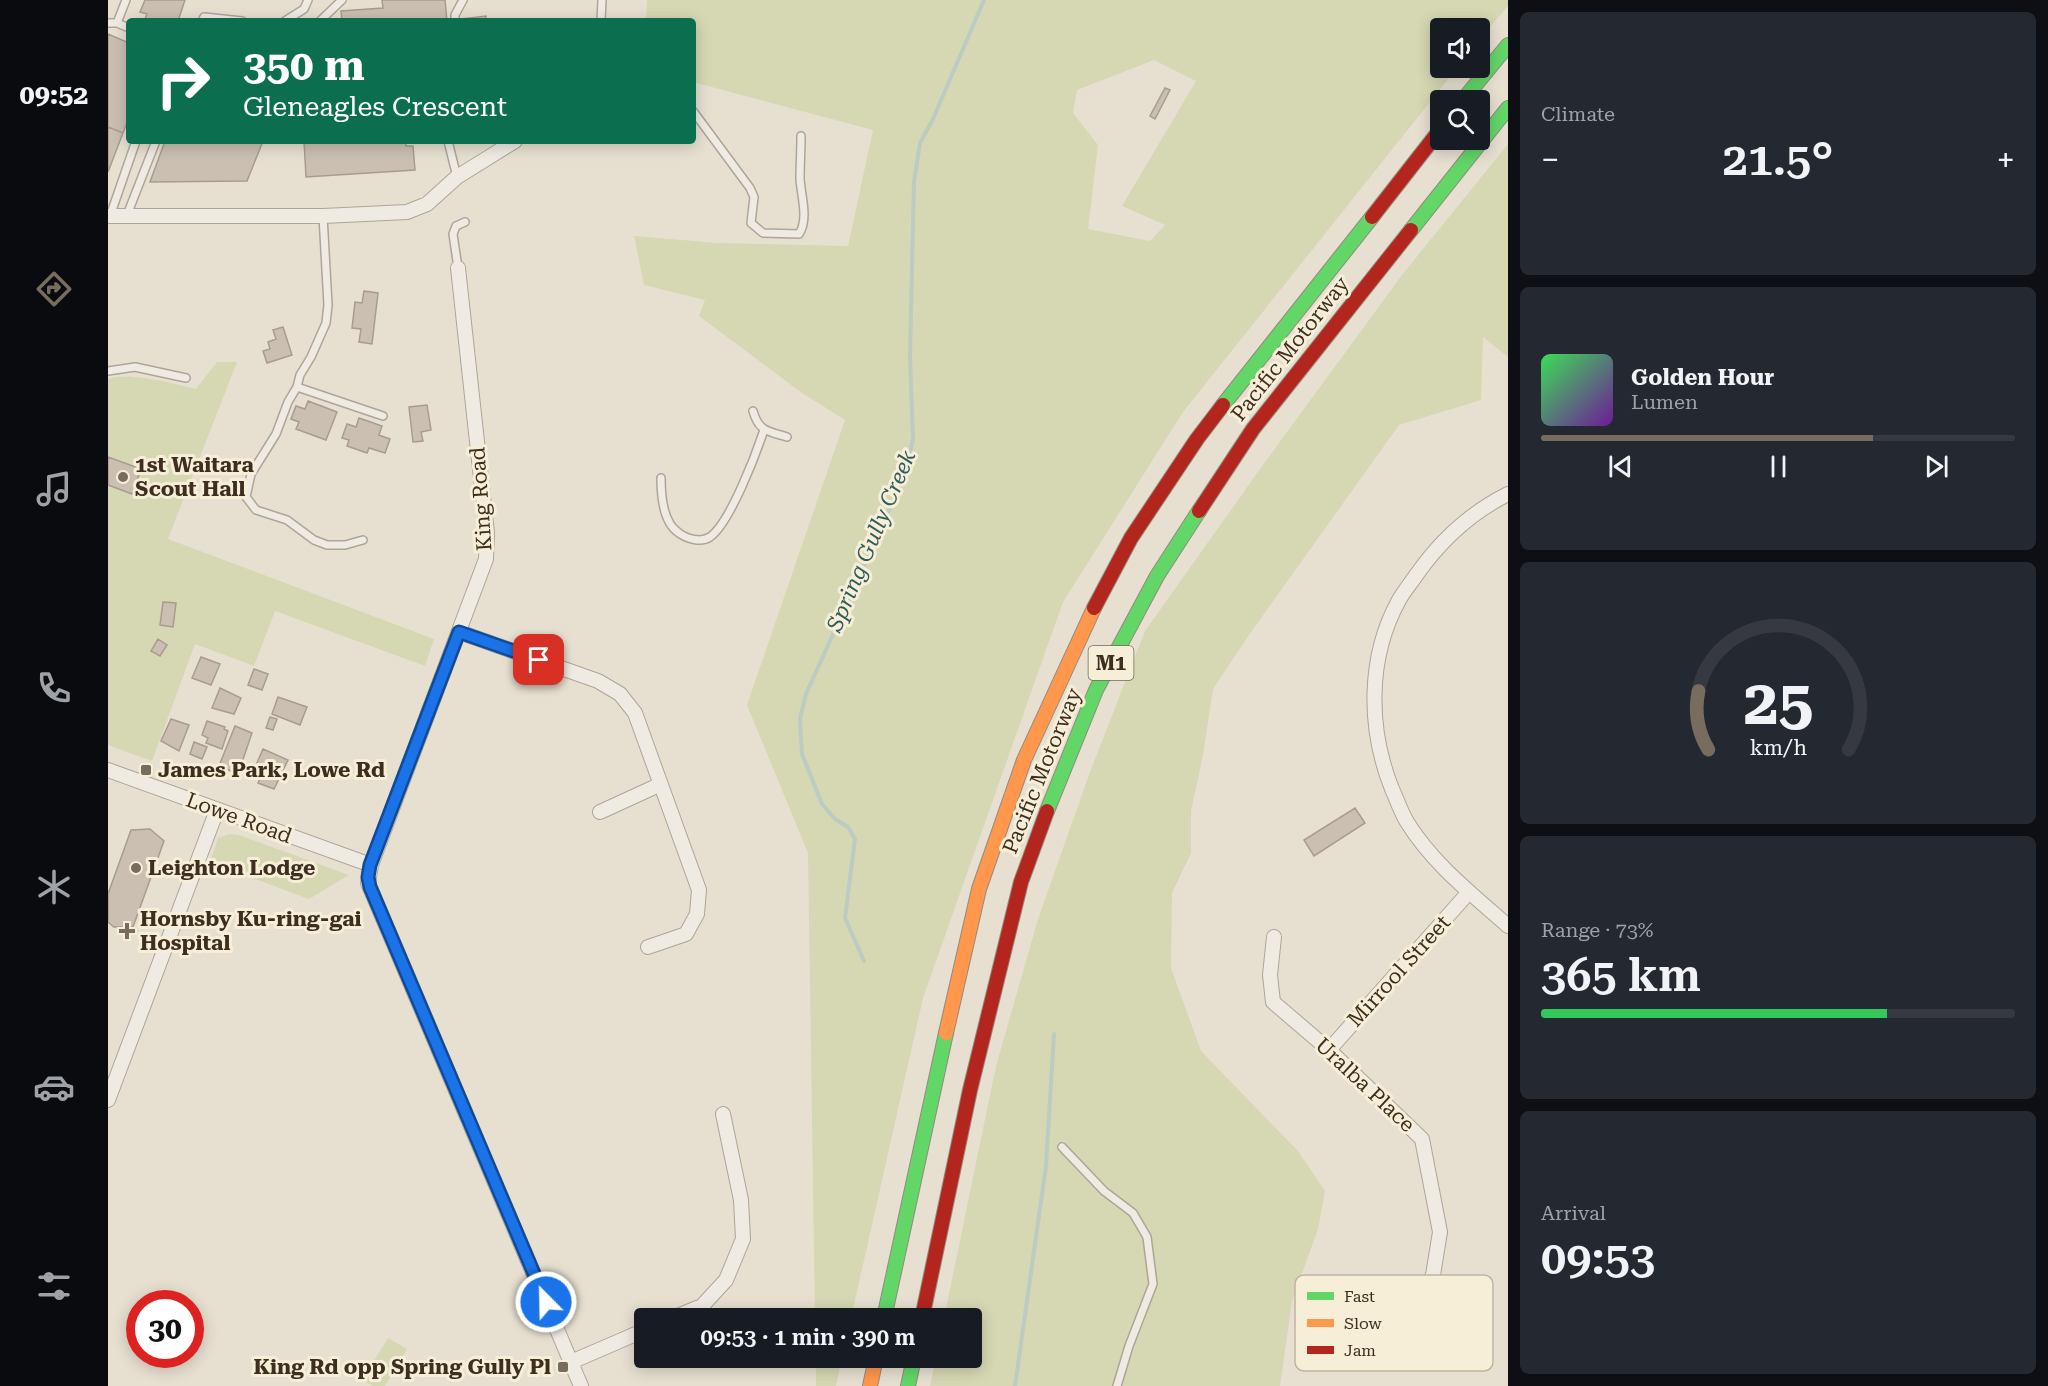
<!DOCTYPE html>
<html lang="en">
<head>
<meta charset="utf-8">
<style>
  :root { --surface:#171b24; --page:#242831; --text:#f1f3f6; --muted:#9ea1a6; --line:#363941; --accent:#786c5e }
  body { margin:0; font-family:"Roboto Serif",serif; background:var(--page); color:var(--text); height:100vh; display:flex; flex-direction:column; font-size:22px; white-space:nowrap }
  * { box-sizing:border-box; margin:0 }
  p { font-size:20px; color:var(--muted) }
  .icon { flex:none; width:33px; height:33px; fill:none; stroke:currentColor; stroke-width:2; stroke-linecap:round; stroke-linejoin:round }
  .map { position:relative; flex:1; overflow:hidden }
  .details { display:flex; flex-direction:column; gap:12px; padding:12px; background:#0d0f14; width:540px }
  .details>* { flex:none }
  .guide { position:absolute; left:18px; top:18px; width:570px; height:126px; border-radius:6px; box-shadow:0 3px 15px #0003; background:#0b6e4f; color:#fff; overflow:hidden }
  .fabs { position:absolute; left:1322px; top:18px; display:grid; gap:12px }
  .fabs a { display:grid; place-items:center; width:60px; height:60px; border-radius:6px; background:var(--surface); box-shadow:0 3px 15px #0003; font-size:30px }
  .speed { position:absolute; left:18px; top:1290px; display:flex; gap:12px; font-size:30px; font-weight:700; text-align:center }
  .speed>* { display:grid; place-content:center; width:78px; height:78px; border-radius:50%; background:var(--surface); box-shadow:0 3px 15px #0003; line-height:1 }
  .speed .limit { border:9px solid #d22; background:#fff; color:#111 }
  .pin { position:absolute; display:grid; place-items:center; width:51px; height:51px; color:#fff; margin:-26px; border-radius:12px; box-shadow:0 3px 9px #0006 }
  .me { position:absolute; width:66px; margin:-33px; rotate:337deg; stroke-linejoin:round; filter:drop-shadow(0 0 4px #0008) }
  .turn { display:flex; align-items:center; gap:21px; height:126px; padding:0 18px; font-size:27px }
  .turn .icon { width:78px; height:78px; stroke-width:2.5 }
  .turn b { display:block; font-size:42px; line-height:51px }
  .big { font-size:45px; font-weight:600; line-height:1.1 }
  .details .widget { flex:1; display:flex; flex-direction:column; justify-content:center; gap:9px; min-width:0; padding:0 21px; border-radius:9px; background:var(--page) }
  .details .dial { align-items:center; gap:0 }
  .dial svg { height:156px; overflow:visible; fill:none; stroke:var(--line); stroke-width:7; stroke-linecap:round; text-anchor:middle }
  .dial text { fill:var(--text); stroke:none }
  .song { display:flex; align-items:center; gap:18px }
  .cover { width:72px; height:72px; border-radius:9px; background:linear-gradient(135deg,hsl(130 70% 55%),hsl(280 70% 35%)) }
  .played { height:6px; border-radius:3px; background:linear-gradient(90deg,var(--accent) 70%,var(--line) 70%) }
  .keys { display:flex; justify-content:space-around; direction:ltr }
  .heat { display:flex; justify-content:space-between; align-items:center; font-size:33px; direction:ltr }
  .charge { height:9px; border-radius:4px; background:linear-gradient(90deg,#34c759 73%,var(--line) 0) }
  .trip { position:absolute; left:526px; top:1308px; width:348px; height:60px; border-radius:6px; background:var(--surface); box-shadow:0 3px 15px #0003; font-weight:600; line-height:60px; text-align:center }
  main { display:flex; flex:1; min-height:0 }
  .tabs { display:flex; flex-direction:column; width:108px; justify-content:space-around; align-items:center; background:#090b0e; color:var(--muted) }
  .tabs .icon { width:42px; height:42px }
  .tabs .selected { color:var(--accent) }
  .tabs b { font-size:27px; color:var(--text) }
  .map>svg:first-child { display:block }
  .green { fill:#d6d7b3; fill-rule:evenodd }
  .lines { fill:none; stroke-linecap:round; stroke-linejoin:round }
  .stream { stroke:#bcccc2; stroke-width:4 }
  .building { fill:#cbbfb2; stroke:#a89c90; stroke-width:1.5 }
  .lane-casing { stroke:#ada599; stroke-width:10 }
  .street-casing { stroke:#ada599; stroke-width:16 }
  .fast-casing { stroke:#928b80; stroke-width:16 }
  .slow-casing { stroke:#928b80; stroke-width:16 }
  .jam-casing { stroke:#928b80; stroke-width:16 }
  .lane { stroke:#efebe3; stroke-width:7 }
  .street { stroke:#efebe3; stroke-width:14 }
  .fast { stroke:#63d668; stroke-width:14 }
  .slow { stroke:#ff974d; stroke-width:14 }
  .jam { stroke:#b3261e; stroke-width:14 }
  .route-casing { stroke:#114b97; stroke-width:15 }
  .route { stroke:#1a73e8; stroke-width:10 }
  .poi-dot { fill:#786c5e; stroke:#f7eed8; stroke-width:2 }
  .labels { text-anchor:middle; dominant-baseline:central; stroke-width:6; stroke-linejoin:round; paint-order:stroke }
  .shield { fill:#f7eed8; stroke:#756857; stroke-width:1.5 }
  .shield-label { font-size:20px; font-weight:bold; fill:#3d2e20 }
  .street-label { font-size:21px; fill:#3d2e20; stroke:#f7eed8 }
  .poi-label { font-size:21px; font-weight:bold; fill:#3d2e20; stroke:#f7eed8; text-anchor:start }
  .water-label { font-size:22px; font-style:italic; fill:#2f5d5a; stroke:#f7eed8 }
  .key { fill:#f7eed8; stroke:#bfb4a1; stroke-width:1.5 }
  .key-label { font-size:16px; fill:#3d2e20 }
</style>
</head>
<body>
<main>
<nav class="tabs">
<b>09:52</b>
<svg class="icon selected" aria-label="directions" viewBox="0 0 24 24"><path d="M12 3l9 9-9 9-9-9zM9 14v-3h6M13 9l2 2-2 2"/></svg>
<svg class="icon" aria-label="music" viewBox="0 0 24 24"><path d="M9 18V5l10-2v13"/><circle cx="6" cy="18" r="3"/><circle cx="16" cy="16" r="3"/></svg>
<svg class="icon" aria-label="phone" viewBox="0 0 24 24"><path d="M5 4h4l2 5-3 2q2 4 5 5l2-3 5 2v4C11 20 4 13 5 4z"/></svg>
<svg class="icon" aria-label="climate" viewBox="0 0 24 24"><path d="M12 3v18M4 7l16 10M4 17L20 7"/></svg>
<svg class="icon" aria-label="car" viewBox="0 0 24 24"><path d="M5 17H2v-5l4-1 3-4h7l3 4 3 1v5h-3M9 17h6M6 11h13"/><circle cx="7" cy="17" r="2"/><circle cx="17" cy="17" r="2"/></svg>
<svg class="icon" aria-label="filters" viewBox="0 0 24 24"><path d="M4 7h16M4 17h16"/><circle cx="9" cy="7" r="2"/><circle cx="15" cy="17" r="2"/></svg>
</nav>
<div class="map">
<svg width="1400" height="1386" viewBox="0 0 1400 1386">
  <rect width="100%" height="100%" fill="#e7e0d1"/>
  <path class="green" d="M 539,0 L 1400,0 L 1400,6 L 1371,40 L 1371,28 L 1332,28 L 1332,68 L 1349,68 L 1075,412 L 955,602 L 815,998 L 743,1318 L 707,1318 L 700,853 L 639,705 L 737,420 L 694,393 L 591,316 L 597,300 L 536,285 L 526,236 L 610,243 L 740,246 L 765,130 L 585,82 L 585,21 L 538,21 ZM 1046,60 L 1088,81 L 1014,206 L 1057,225 L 1042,241 L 980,229 L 990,145 L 965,113 L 969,90 Z
    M 1400,144 L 1400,357 L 1375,337 L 1373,400 L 1291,425 L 1141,635 L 1105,689 L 1095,755 L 1083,811 L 1083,853 L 1064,893 L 1063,968 L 1093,1051 L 1190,1151 L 1217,1191 L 1210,1229 L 1184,1301 L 1172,1386 L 822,1386 L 828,1358 L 864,1358 L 864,1318 L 836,1318 L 888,1066 L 930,919 L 982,772 L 1037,631 L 1152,469 L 1294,275 Z
    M 109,362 L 129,362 L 60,539 L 326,639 L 317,666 L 167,611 L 146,666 L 87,644 L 44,761 L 0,745 L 0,379 C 19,371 68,384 88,389 Z
    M 121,834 L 131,835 L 241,875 L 201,899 L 102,862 L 110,838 Z
    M 280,1338 L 299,1349 L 277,1386 L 265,1386 L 254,1380 Z
    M 708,1358 L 734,1358 L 728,1386 L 708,1386 Z"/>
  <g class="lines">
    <path class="stream" d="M 756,961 L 737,918 L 747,839 L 740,827 L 727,819 L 714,804 L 694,754 L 692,719 L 698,694 L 791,488 L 801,459 L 805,439 L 802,356 L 806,182 L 812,143 L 825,119 L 876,0
      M 907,1386 L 938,1166 L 946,1034"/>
  </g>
  <path class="building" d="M 37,0 L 77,0 L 70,21 L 36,21 L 39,14 L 32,12 Z
    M 274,0 L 337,0 L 339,21 L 234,21 L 233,11 L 275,8 Z
    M 378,16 L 378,21 L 353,21 L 352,19 Z
    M 0,34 L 21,43 L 21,117 L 15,133 L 0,127 Z
    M 1057,88 L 1062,90 L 1047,119 L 1042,116 Z
    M 0,127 L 15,133 L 0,172 Z
    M 57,141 L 155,141 L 139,181 L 42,182 Z
    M 196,141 L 298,141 L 298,146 L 305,146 L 307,170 L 198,177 Z
    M 256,291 L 270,293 L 264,344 L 251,342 L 253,329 L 244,328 L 247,302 L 254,303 Z
    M 175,327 L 184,355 L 159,363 L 155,351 L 162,349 L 160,342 L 168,339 L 165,330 Z
    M 200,401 L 229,412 L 218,440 L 188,429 L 191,422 L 183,419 L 188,406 L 197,409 Z
    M 319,405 L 323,430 L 313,432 L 315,441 L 305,442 L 301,407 Z
    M 251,418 L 274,426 L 271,435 L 282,439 L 277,453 L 261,448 L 259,453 L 239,446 L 241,440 L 234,438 L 239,424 L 248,427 Z
    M 0,457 L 33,469 L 24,494 L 0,485 Z
    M 55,602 L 68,603 L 65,627 L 52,625 Z
    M 50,639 L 59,645 L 52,656 L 43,651 Z
    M 93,657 L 112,664 L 103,685 L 84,678 Z
    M 146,669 L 160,674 L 154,690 L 140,685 Z
    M 112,688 L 133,698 L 126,714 L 104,708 Z
    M 170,697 L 199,707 L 192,725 L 164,714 Z
    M 162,717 L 169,719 L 165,730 L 158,728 Z
    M 63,719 L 81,725 L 71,751 L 53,741 Z
    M 99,721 L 117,727 L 116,729 L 120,731 L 114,749 L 98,743 L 100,738 L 94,735 Z
    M 127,726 L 144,733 L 130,774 L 111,766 Z
    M 86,742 L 99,747 L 94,759 L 82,754 Z
    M 155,749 L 180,760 L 166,789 L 150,783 L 153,776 L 149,774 L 152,767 L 148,765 Z
    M 1247,808 L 1257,823 L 1206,856 L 1196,840 Z
    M 42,829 L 56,841 L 25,927 L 6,927 L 0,922 L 0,894 L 23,830 Z"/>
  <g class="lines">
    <defs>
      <path id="lane" d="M 94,21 L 96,17 L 134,21
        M 177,21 L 196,9 L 200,0
        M 212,21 L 234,0
        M 347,21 L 347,15 L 355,0
        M 493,21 L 494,0
        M 0,23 L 9,23 L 18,0
        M 9,23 L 21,28
        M 585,111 L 642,188 L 646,197 L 643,223 L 655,233 L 691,234 C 701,219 693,196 692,179 C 692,165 693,151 693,136
        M 340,141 L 349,177
        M 19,215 L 48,141
        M 2,216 L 28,141
        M 215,216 L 220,305 L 218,323 L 203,357 L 192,375 L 189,387 L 180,402 L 168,434 L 143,474 L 138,497 L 148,510 L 179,520 L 206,540 L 219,545 L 237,545 L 255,540
        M 350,268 L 345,234 L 348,226 L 357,222
        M 0,371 L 27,367 L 78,378
        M 189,387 L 275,416
        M 645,411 C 651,432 660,431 679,437
        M 553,478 C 553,496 555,523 571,533 C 579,539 593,543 602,537 C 622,523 648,454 656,430
        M 954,1147 L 996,1191 L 1025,1213 L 1039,1237 L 1045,1284 L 1021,1346 L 1009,1386"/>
      <path id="street" d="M 0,216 L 215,216 L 299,212 L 319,204 L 349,177 L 407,141
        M 350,268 L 379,533 L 378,559 L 263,865 L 260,883 L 473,1386
        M 1400,494 C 1362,513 1333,540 1309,574 C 1303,583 1296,591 1291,600 C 1259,658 1260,729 1284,789 C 1289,800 1293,812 1299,822 C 1325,864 1364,894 1400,926
        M 351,632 L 490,681 L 512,694 L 527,713 L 591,890 L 589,914 L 578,934 L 540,947
        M 0,770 L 263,865
        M 492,812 L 551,785
        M 1166,937 L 1162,975 L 1165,1002 L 1221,1050 L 1314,1139 L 1332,1232 L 1325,1275 L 1305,1315
        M 1221,1050 L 1361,892
        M 0,1100 L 109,810
        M 565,1318 L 594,1306 L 618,1280 L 635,1239 L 633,1200 L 615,1114
        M 463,1362 L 537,1330"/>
      <path id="fast" d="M 1355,100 L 1400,45
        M 1303,230 L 1400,108
        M 1115,405 L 1264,217
        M 939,811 L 988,690 L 1049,576 L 1091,511
        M 776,1318 L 838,1033
        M 800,1386 L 806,1358"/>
      <path id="slow" d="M 838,1033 L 871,889 L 916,760 L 986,608
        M 762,1386 L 768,1358"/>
      <path id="jam" d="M 1264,217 L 1332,130
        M 1091,511 L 1145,429 L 1303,230
        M 986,608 L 1023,538 L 1089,439 L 1115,405
        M 814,1318 L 862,1090 L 913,882 L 939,811"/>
    </defs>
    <use href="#lane" class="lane-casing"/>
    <use href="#street" class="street-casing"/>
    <use href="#fast" class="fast-casing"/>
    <use href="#slow" class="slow-casing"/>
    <use href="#jam" class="jam-casing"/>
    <use href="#lane" class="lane"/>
    <use href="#street" class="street"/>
    <use href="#fast" class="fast"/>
    <use href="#slow" class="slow"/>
    <use href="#jam" class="jam"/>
  </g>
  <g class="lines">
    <defs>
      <path id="route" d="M 431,660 L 351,632 L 262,865 L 260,877 L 262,887 L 438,1302"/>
    </defs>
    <use href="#route" class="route-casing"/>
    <use href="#route" class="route"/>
  </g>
  <g class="poi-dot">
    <circle cx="15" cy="477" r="6"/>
    <rect x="32" y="764" width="12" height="12" rx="3"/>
    <circle cx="28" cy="868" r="6"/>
    <path d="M16 922h6v6h6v6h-6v6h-6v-6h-6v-6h6z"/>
    <rect x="449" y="1361" width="12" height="12" rx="3"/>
  </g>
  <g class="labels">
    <rect class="shield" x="980.5" y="646" width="45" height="34" rx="4.5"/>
    <g class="shield-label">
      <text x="1003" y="663">M1</text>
    </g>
    <g class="street-label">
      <text transform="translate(1182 349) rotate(-52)">Pacific Motorway</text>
      <text transform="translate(373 499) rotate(-94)">King Road</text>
      <text transform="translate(934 771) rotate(-68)">Pacific Motorway</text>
      <text transform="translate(131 818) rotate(20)">Lowe Road</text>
      <text transform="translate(1291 971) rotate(-48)">Mirrool Street</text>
      <text transform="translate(1257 1085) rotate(43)">Uralba Place</text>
    </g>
    <g class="poi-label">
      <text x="27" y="465">1st Waitara<tspan x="27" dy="24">Scout Hall</tspan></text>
      <text x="50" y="770">James Park, Lowe Rd</text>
      <text x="40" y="868">Leighton Lodge</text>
      <text x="32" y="919">Hornsby Ku-ring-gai<tspan x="32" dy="24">Hospital</tspan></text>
      <text x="443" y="1367" text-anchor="end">King Rd opp Spring Gully Pl</text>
    </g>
    <g class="water-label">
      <text transform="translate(763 541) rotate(-67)">Spring Gully Creek</text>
    </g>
  </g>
  <rect x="1187" y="1275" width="198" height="96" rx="9" class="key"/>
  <rect x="1199" y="1292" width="27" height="8" fill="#63d668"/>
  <rect x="1199" y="1319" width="27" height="8" fill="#ff974d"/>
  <rect x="1199" y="1346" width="27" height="8" fill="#b3261e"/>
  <g class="key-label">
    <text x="1236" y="1302">Fast</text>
    <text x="1236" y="1329">Slow</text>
    <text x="1236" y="1356">Jam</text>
  </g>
</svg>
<div class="fabs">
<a><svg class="icon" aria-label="sound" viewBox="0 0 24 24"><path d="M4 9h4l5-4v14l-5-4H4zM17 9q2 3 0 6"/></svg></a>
<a><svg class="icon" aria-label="search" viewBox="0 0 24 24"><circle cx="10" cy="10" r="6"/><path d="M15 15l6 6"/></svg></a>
</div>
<div class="speed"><div class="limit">30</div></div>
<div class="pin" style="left:431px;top:660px;background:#d93025"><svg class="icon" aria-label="arrive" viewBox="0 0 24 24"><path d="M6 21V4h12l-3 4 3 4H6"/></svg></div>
<svg class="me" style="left:438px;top:1302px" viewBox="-20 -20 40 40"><circle r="17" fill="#1a73e8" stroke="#fff" stroke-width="3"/><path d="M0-11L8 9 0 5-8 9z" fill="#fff"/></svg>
<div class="trip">09:53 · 1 min · 390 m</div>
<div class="guide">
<div class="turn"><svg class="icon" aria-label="right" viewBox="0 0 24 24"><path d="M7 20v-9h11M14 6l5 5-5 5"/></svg><div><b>350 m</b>Gleneagles Crescent</div></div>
</div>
</div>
<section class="details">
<div class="widget"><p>Climate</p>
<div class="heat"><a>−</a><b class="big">21.5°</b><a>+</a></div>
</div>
<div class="widget">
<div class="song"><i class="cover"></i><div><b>Golden Hour</b><p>Lumen</p></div></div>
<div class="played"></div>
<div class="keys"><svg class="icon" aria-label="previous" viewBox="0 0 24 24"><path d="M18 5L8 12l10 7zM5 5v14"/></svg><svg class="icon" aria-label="pause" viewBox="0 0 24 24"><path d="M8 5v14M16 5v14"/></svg><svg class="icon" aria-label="next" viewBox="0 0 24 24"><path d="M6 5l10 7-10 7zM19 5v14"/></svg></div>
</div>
<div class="widget dial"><svg viewBox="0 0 100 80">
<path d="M14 69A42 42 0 1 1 86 69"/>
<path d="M14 69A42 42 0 0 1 9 39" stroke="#786c5e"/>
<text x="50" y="56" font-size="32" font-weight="700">25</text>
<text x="50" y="72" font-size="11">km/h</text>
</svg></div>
<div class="widget"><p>Range · 73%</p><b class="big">365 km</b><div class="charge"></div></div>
<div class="widget"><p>Arrival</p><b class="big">09:53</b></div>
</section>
</main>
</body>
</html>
